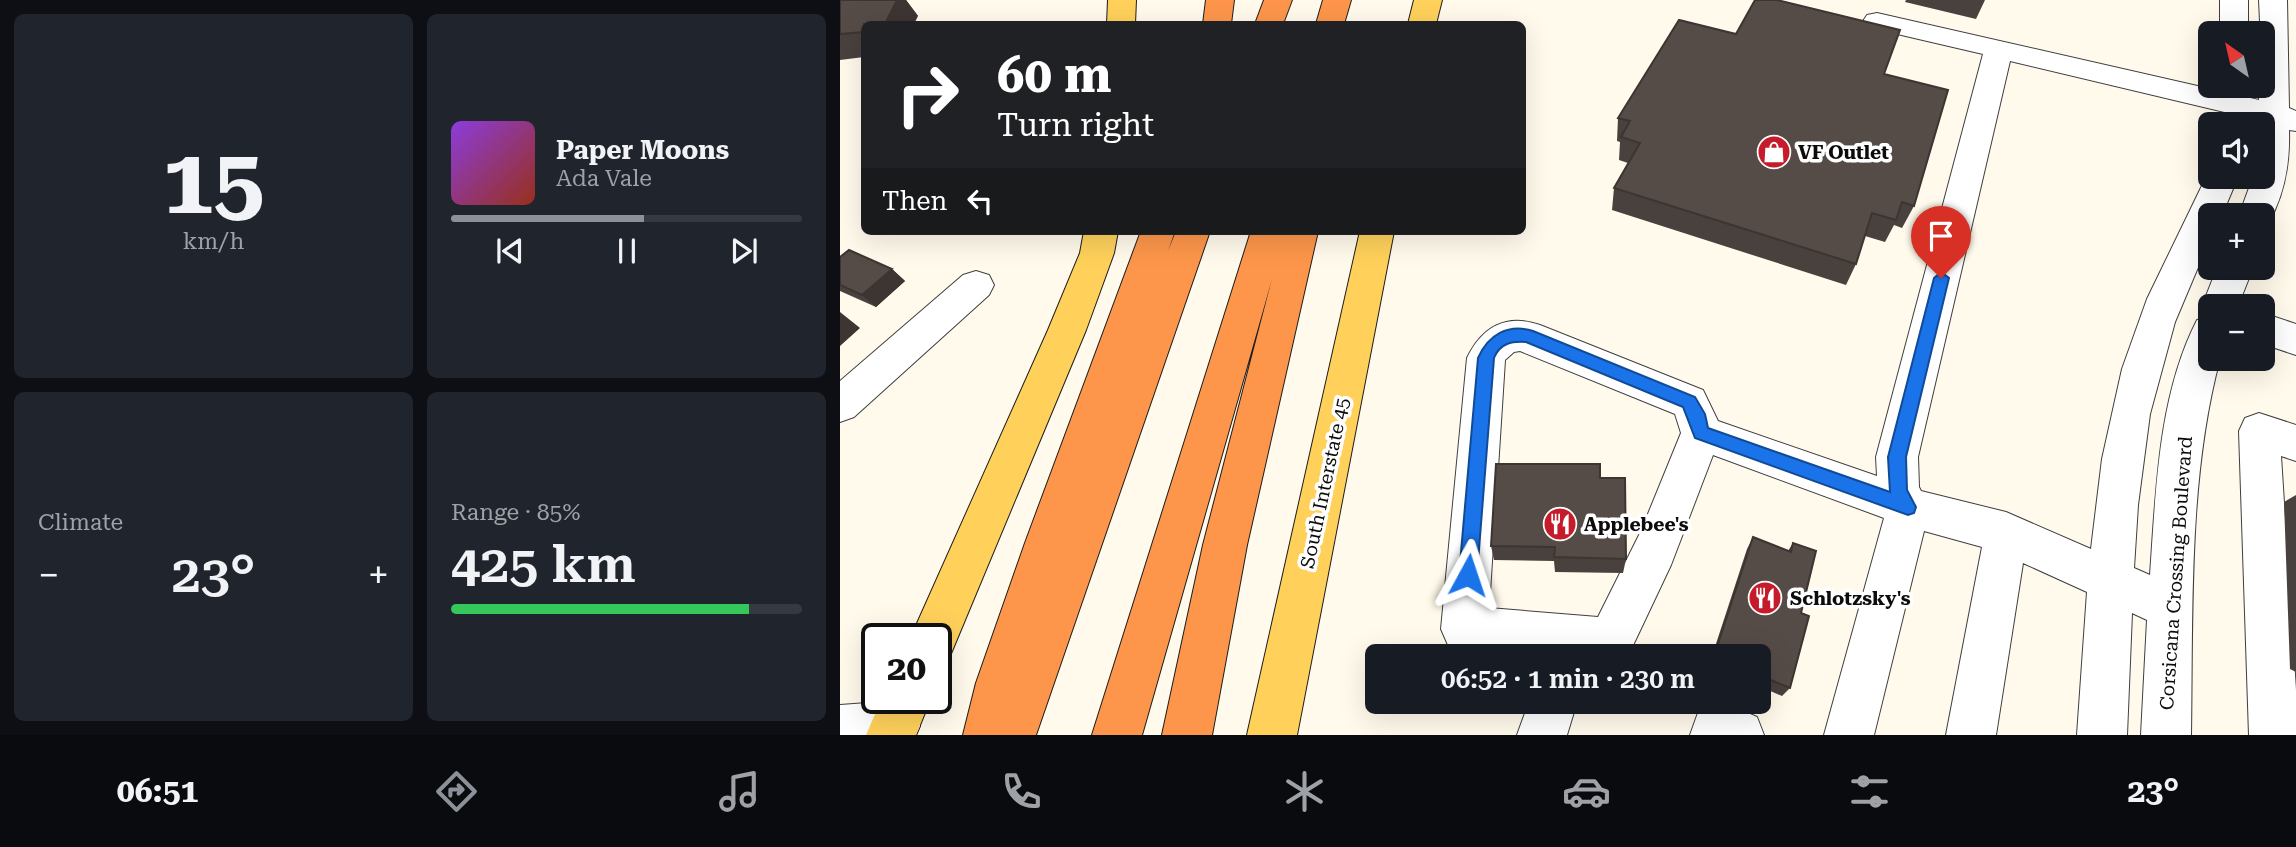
<!DOCTYPE html>
<html lang="en">
<head>
<meta charset="utf-8">
<style>
  :root { --surface:#171b24; --page:#20242c; --text:#f1f3f6; --muted:#9ea1a6; --line:#363941; --accent:#8c9099 }
  body { margin:0; font-family:"Roboto Serif",serif; background:var(--page); color:var(--text); height:100vh; display:flex; flex-direction:column; font-size:26px; white-space:nowrap }
  * { box-sizing:border-box; margin:0 }
  p { font-size:23px; color:var(--muted) }
  .icon { flex:none; width:38px; height:38px; fill:none; stroke:currentColor; stroke-width:2; stroke-linecap:round; stroke-linejoin:round }
  .map { position:relative; flex:1; overflow:hidden }
  .sheet { display:flex; flex-direction:column; gap:14px; padding:14px; background:#0d0f14; width:840px }
  .sheet>* { flex:none }
  .top-card { position:absolute; left:21px; top:21px; width:665px; height:214px; border-radius:10px; box-shadow:0 7px 28px #0002; background:#202124; color:#fff; overflow:hidden }
  .needle { width:46px; rotate:326deg }
  .controls { position:absolute; left:1358px; top:21px; display:grid; gap:14px }
  .controls a { display:grid; place-items:center; width:77px; height:77px; border-radius:10px; background:var(--surface); box-shadow:0 7px 28px #0002; font-size:35px }
  .speed { position:absolute; left:21px; top:623px; display:flex; gap:14px; font-size:35px; font-weight:700; text-align:center }
  .speed>* { display:grid; place-content:center; width:91px; height:91px; border-radius:50%; background:var(--surface); box-shadow:0 7px 28px #0002; line-height:1 }
  .speed .limit { border:4px solid #111; border-radius:10px; background:#fff; color:#111 }
  .pin { position:absolute; display:grid; place-items:center; width:60px; height:60px; color:#fff; margin:-72px -30px; border-radius:50% 50% 50% 0; rotate:-45deg; box-shadow:0 0 7px #0007 }
  .pin .icon { rotate:45deg }
  .me { position:absolute; width:77px; margin:-38px; rotate:5deg; stroke-linejoin:round; filter:drop-shadow(0 0 5px #0008) }
  .turn { display:flex; align-items:center; gap:24px; height:147px; padding:0 21px; font-size:32px }
  .turn .icon { width:91px; height:91px; stroke-width:2.5 }
  .turn b { display:block; font-size:49px; line-height:60px }
  .then { display:flex; align-items:center; height:66px; padding:0 21px; background:#0003; gap:14px; font-size:26px }
  .big { font-size:52px; font-weight:600; line-height:1.1 }
  .sheet .card { flex:1; display:flex; flex-direction:column; justify-content:center; gap:10px; min-width:0; padding:0 24px; border-radius:10px; background:var(--page) }
  .sheet .dial { align-items:center; gap:0 }
  .dial b { font-size:91px; line-height:1 }
  .song { display:flex; align-items:center; gap:21px }
  .cover { width:84px; height:84px; border-radius:10px; background:linear-gradient(135deg,hsl(270 70% 55%),hsl(10 70% 35%)) }
  .played { height:7px; border-radius:4px; background:linear-gradient(90deg,var(--accent) 55%,var(--line) 55%) }
  .keys { display:flex; justify-content:space-around; direction:ltr }
  .heat { display:flex; justify-content:space-between; align-items:center; font-size:38px; direction:ltr }
  .charge { height:10px; border-radius:5px; background:linear-gradient(90deg,#34c759 85%,var(--line) 0) }
  .sheet .tiles { flex:1; display:grid; gap:14px; grid-template-columns:repeat(2,1fr) }
  .trip { position:absolute; left:525px; top:644px; width:406px; height:70px; border-radius:10px; background:var(--surface); box-shadow:0 7px 28px #0002; font-weight:600; line-height:70px; text-align:center }
  .menu { display:flex; height:112px; justify-content:space-around; align-items:center; background:#090b0e; color:var(--muted) }
  .menu .icon { width:49px; height:49px }
  .menu .current { color:var(--accent) }
  .menu b { font-size:32px; color:var(--text) }
  main { display:flex; flex:1; min-height:0 }
  .map>svg:first-child { display:block }
  .lines { fill:none; stroke-linecap:round; stroke-linejoin:round }
  .minor-casing { stroke:#3f3f3f; stroke-width:2 }
  .major-casing { stroke:#1d1d1d; stroke-width:2 }
  .highway-casing { stroke:#1d1d1d; stroke-width:2 }
  .minor { fill:#fff; fill-rule:evenodd }
  .major { fill:#ffd15b; fill-rule:evenodd }
  .highway { fill:#fd964b; fill-rule:evenodd }
  .wall { fill:#49413e }
  .shaded-wall { fill:#3c3532 }
  .building { fill:#554c48; stroke:#3c3532; stroke-width:2 }
  .route { fill:#1a73e8; stroke:#114b97; stroke-width:2 }
  .labels { text-anchor:middle; dominant-baseline:central; stroke-width:7; stroke-linejoin:round; paint-order:stroke }
  .poi-label { font-size:19px; font-weight:bold; fill:#0c0c0c; stroke:#fff; text-anchor:start }
  .street-label { font-size:19px; fill:#0c0c0c; stroke:#fff }
</style>
</head>
<body>
<main>
<section class="sheet">
<div class="tiles">
<div class="card dial"><b>15</b><p>km/h</p></div>
<div class="card">
<div class="song"><i class="cover"></i><div><b>Paper Moons</b><p>Ada Vale</p></div></div>
<div class="played"></div>
<div class="keys"><svg class="icon" aria-label="previous" viewBox="0 0 24 24"><path d="M18 5L8 12l10 7zM5 5v14"/></svg><svg class="icon" aria-label="pause" viewBox="0 0 24 24"><path d="M8 5v14M16 5v14"/></svg><svg class="icon" aria-label="next" viewBox="0 0 24 24"><path d="M6 5l10 7-10 7zM19 5v14"/></svg></div>
</div>
<div class="card"><p>Climate</p>
<div class="heat"><a>−</a><b class="big">23°</b><a>+</a></div>
</div>
<div class="card"><p>Range · 85%</p><b class="big">425 km</b><div class="charge"></div></div>
</div>
</section>
<div class="map">
<svg width="1456" height="735" viewBox="0 0 1456 735">
  <rect width="100%" height="100%" fill="#fffaeb"/>
  <g class="lines">
    <defs>
      <path id="minor" d="M 1380,0 L 1408,0 L 1408,33 L 1380,33 Z
        M 1419,0 L 1447,0 L 1449,108 L 1456,111 L 1456,131 L 1449,130 C 1450,163 1445,194 1428,224 L 1423,225 L 1423,215 L 1399,215 L 1413,177 L 1423,177 L 1423,124 L 1418,124 L 1418,120 L 1170,61 L 1078,457 L 1079,487 L 1081,491 L 1166,512 L 1251,549 L 1262,459 L 1282,369 L 1307,299 L 1370,169 L 1370,177 L 1398,177 L 1382,215 L 1370,215 L 1370,239 L 1335,322 L 1310,414 L 1298,505 L 1294,568 L 1310,575 C 1316,491 1318,396 1357,320 L 1368,317 L 1362,306 L 1377,268 L 1413,268 L 1398,306 L 1370,306 L 1370,359 L 1380,359 C 1348,478 1353,612 1351,735 L 1301,735 L 1307,620 L 1292,613 L 1287,735 L 1237,735 L 1247,592 L 1183,563 L 1156,735 L 1106,735 L 1142,547 L 1084,531 L 1034,735 L 984,735 L 1044,518 L 873,455 L 831,565 L 788,656 C 736,656 654,665 608,645 L 601,629 L 627,358 C 642,327 666,313 700,325 L 863,390 L 878,421 L 1037,476 L 1036,457 L 1143,54 L 1027,27 L 1023,21 L 1027,15 L 1037,13 L 1419,100 L 1419,86 L 1423,86 ZM 680,351 L 835,414 L 841,433 L 801,531 L 758,617 L 649,608 L 665,360 L 674,352 Z
        M 136,271 L 149,275 L 154,285 L 149,295 L 14,417 L 0,422 L 0,381 L 123,275 Z
        M 1423,313 L 1456,324 L 1456,355 L 1423,344 Z
        M 1419,413 L 1456,425 L 1456,461 L 1441,456 L 1456,690 L 1456,735 L 1409,735 L 1399,431 L 1405,418 Z
        M 55,701 L 73,708 L 80,726 L 76,735 L 0,735 L 0,705 Z
        M 689,702 L 737,702 L 727,735 L 677,735 Z
        M 874,702 L 882,702 L 917,717 L 924,735 L 850,735 L 860,707 Z"/>
      <path id="major" d="M 268,0 L 296,0 L 295,24 L 267,24 Z
        M 574,0 L 602,0 L 596,24 L 568,24 Z
        M 244,231 L 278,231 L 274,253 L 246,330 L 110,656 L 96,661 L 96,639 L 70,639 L 208,330 L 240,253 Z
        M 520,231 L 554,231 L 457,735 L 407,735 Z
        M 42,698 L 91,698 L 76,735 L 26,735 Z"/>
      <path id="highway" d="M 366,0 L 394,0 L 391,24 L 363,24 Z
        M 424,0 L 452,0 L 443,24 L 415,24 Z
        M 483,0 L 511,0 L 504,24 L 476,24 Z
        M 301,231 L 335,231 L 328,251 L 336,231 L 370,231 L 196,735 L 123,735 L 136,683 L 185,543 Z
        M 411,231 L 478,231 L 407,545 L 372,735 L 322,735 L 363,545 L 432,279 L 302,735 L 252,735 Z"/>
    </defs>
    <use href="#minor" class="minor-casing"/>
    <use href="#major" class="major-casing"/>
    <use href="#highway" class="highway-casing"/>
    <use href="#minor" class="minor"/>
    <use href="#major" class="major"/>
    <use href="#highway" class="highway"/>
  </g>
  <path class="wall" d="M 0,0 L 66,0 L 78,16 L 24,24 L 24,57 L 0,60 Z
    M 1066,0 L 1145,0 L 1136,19 L 1065,2 Z
    M 1044,74 L 1074,206 L 1062,228 L 1054,225 L 1045,242 L 1025,236 L 1016,264 L 1006,285 L 772,210 L 774,188 L 788,163 L 779,160 L 780,142 L 777,141 L 778,118 Z
    M 0,257 L 52,269 L 65,281 L 36,307 L 0,291 Z
    M 760,478 L 786,559 L 783,573 L 715,572 L 714,561 L 654,560 L 651,546 Z
    M 1456,495 L 1456,672 L 1450,669 L 1444,502 Z
    M 913,537 L 948,551 L 953,543 L 961,613 L 950,688 L 942,696 L 919,686 L 919,656 L 872,656 L 907,549 Z"/>
  <path class="shaded-wall" d="M 57,0 L 66,0 L 78,16 L 74,24 L 45,24 Z
    M 52,269 L 65,281 L 36,307 L 22,295 Z
    M 0,312 L 20,328 L 0,346 Z"/>
  <path class="building" d="M 0,0 L 57,0 L 45,24 L 24,24 L 24,32 L 0,34 Z
    M 915,0 L 937,0 L 1060,30 L 1044,74 L 1108,90 L 1074,206 L 1062,202 L 1056,220 L 1032,213 L 1016,264 L 774,188 L 800,143 L 781,137 L 790,121 L 778,118 L 839,20 L 896,34 Z
    M 9,250 L 52,269 L 22,295 L 0,285 L 0,257 Z
    M 656,464 L 760,464 L 760,478 L 785,478 L 786,559 L 714,557 L 715,547 L 651,546 Z
    M 913,537 L 951,552 L 953,543 L 976,551 L 961,613 L 969,616 L 950,688 L 919,675 L 919,656 L 874,656 Z"/>
  <path class="route" d="M 1101,272 L 1109,278 L 1066,457 L 1067,490 L 1076,507 L 1074,513 L 1068,515 L 855,438 L 843,407 L 686,342 C 672,341 660,343 654,358 L 637,575 L 635,581 L 628,584 L 622,581 L 619,575 L 638,358 C 648,335 668,323 693,331 L 855,397 L 865,414 L 868,428 L 1050,492 L 1048,457 L 1094,278 Z"/>
  <defs>
    <symbol id="shop-disc" viewBox="-11 -11 22 22"><circle r="9.5" fill="#c41c2a" stroke="#fff"/><path d="M-5-2.5h2.3a2.7 3.5 0 0 1 5.4 0H5L5.5 6h-11ZM-1.5-2.5h3a1.5 2.3 0 0 0-3 0Z" fill="#fff"/></symbol>
    <symbol id="restaurant-disc" viewBox="-11 -11 22 22"><circle r="9.5" fill="#c41c2a" stroke="#fff"/><path d="M-5-6h1v4h1v-4h1v4h1v-4h1v5L-1.5 .5V6h-2V.5L-5-1ZM5-6V6H3V1.5H1.5Q1.5-4 5-6Z" fill="#fff"/></symbol>
  </defs>
  <g fill-rule="evenodd">
    <use href="#shop-disc" x="915" y="133" width="38" height="38"/>
    <use href="#restaurant-disc" x="701" y="505" width="38" height="38"/>
    <use href="#restaurant-disc" x="906" y="579" width="38" height="38"/>
  </g>
  <g class="labels">
    <g class="poi-label">
      <text x="958" y="152">VF Outlet</text>
      <text x="744" y="524">Applebee's</text>
      <text x="950" y="598">Schlotzsky's</text>
    </g>
    <g class="street-label">
      <text transform="translate(485 483) rotate(-78)">South Interstate 45</text>
      <text transform="translate(1336 573) rotate(-86)">Corsicana Crossing Boulevard</text>
    </g>
  </g>
</svg>
<div class="controls">
<a><svg class="needle" viewBox="-14 -14 28 28"><path d="M0-13l5 13h-10z" fill="#e53935"/><path d="M0 13l5-13h-10z" fill="#9ea1a6"/></svg></a>
<a><svg class="icon" aria-label="sound" viewBox="0 0 24 24"><path d="M4 9h4l5-4v14l-5-4H4zM17 9q2 3 0 6"/></svg></a>
<a>+</a>
<a>−</a>
</div>
<div class="speed"><div class="limit">20</div></div>
<div class="pin" style="left:1101px;top:278px;background:#d93025"><svg class="icon" aria-label="arrive" viewBox="0 0 24 24"><path d="M6 21V4h12l-3 4 3 4H6"/></svg></div>
<svg class="me" style="left:628px;top:575px" viewBox="-20 -20 40 40"><path d="M0-17L14 15 0 8-14 15z" fill="#1a73e8" stroke="#fff" stroke-width="4"/></svg>
<div class="trip">06:52 · 1 min · 230 m</div>
<div class="top-card">
<div class="turn"><svg class="icon" aria-label="right" viewBox="0 0 24 24"><path d="M7 20v-9h11M14 6l5 5-5 5"/></svg><div><b>60 m</b>Turn right</div></div>
<div class="then">Then<svg class="icon" aria-label="left" viewBox="0 0 24 24"><path d="M17 20v-9H6M10 6l-5 5 5 5"/></svg></div>
</div>
</div>
</main>
<nav class="menu">
<b>06:51</b>
<svg class="icon current" aria-label="directions" viewBox="0 0 24 24"><path d="M12 3l9 9-9 9-9-9zM9 14v-3h6M13 9l2 2-2 2"/></svg>
<svg class="icon" aria-label="music" viewBox="0 0 24 24"><path d="M9 18V5l10-2v13"/><circle cx="6" cy="18" r="3"/><circle cx="16" cy="16" r="3"/></svg>
<svg class="icon" aria-label="phone" viewBox="0 0 24 24"><path d="M5 4h4l2 5-3 2q2 4 5 5l2-3 5 2v4C11 20 4 13 5 4z"/></svg>
<svg class="icon" aria-label="climate" viewBox="0 0 24 24"><path d="M12 3v18M4 7l16 10M4 17L20 7"/></svg>
<svg class="icon" aria-label="car" viewBox="0 0 24 24"><path d="M5 17H2v-5l4-1 3-4h7l3 4 3 1v5h-3M9 17h6M6 11h13"/><circle cx="7" cy="17" r="2"/><circle cx="17" cy="17" r="2"/></svg>
<svg class="icon" aria-label="filters" viewBox="0 0 24 24"><path d="M4 7h16M4 17h16"/><circle cx="9" cy="7" r="2"/><circle cx="15" cy="17" r="2"/></svg>
<b>23°</b>
</nav>
</body>
</html>
